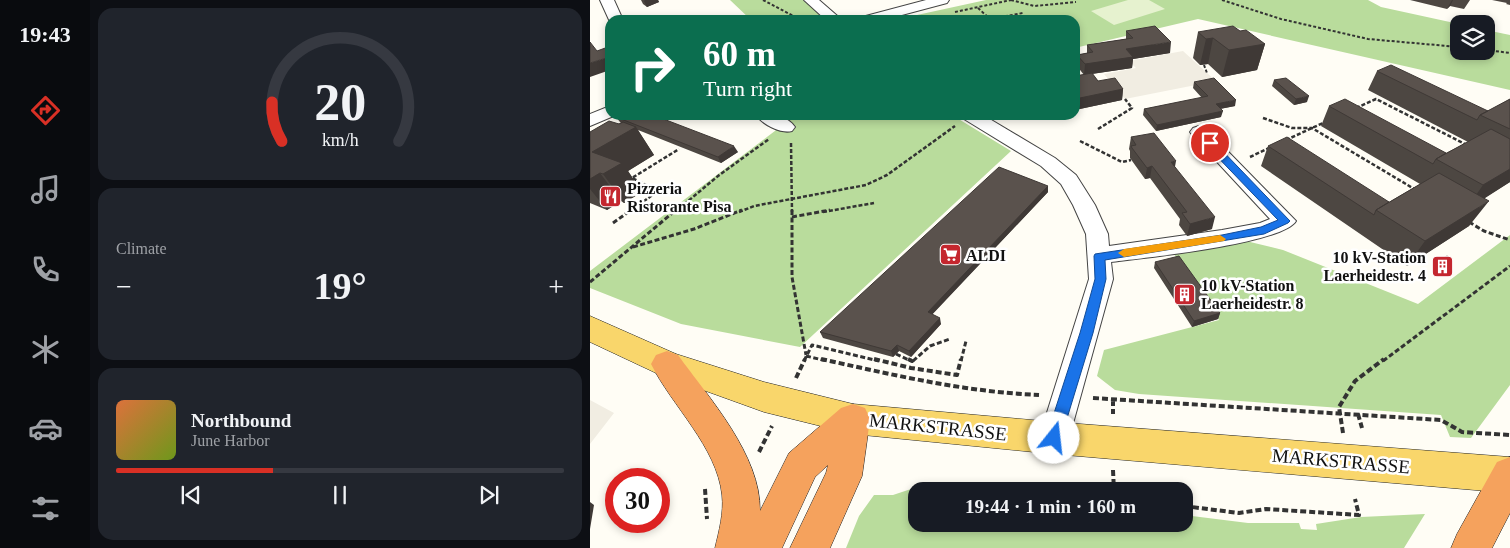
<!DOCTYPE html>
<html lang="en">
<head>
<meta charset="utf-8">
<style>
  :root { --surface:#171b24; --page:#20242c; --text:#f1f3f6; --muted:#9ea1a6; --line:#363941; --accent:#d93025 }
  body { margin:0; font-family:"Times New Roman",serif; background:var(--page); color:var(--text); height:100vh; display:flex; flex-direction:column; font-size:19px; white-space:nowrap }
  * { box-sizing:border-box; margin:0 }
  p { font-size:16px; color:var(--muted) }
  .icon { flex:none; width:28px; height:28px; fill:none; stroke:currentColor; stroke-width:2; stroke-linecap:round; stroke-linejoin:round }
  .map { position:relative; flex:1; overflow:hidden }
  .panel { display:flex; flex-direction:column; gap:8px; padding:8px; background:#0d0f14; width:500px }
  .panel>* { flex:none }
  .banner { position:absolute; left:15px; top:15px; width:475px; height:105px; border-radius:15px; box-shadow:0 2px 8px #0003; background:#0b6e4f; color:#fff; overflow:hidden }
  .fabs { position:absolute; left:860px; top:15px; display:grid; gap:10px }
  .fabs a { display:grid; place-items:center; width:45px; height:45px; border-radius:10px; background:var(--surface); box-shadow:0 2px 8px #0003; font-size:25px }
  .speed { position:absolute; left:15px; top:468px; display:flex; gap:10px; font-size:25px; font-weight:700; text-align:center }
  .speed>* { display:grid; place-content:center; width:65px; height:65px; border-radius:50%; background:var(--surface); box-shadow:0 2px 8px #0003; line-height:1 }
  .speed .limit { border:8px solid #d22; background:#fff; color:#111 }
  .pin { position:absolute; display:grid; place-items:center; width:42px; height:42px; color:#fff; margin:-21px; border:2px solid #fff; border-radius:50%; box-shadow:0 1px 5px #0007 }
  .me { position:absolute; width:55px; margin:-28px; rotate:16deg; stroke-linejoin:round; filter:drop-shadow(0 0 4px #0008) }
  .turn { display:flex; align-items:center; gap:18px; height:105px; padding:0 15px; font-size:22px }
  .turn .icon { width:65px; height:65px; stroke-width:2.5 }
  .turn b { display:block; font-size:35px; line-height:42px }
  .big { font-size:38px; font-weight:600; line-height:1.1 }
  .panel .widget { flex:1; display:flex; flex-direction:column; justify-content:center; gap:8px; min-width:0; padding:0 18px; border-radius:15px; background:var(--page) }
  .panel .dial { align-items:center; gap:0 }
  .dial svg { height:130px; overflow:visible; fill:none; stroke:var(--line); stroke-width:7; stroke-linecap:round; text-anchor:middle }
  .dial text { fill:var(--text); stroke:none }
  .song { display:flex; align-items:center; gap:15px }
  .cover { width:60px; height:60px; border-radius:8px; background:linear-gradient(135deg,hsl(20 70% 55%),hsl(80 70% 35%)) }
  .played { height:5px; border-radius:2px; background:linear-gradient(90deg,var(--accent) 35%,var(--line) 35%) }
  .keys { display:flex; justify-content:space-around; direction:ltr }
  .heat { display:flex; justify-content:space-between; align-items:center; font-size:28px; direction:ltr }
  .trip { position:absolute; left:318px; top:482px; width:285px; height:50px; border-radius:15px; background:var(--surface); box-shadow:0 2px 8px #0003; font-weight:600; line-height:50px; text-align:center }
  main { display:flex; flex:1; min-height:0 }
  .tabs { display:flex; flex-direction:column; width:90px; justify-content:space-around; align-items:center; background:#090b0e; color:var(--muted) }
  .tabs .icon { width:35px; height:35px }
  .tabs .on { color:var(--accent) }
  .tabs b { font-size:22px; color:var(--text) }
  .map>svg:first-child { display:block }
  .forest { fill:#b9dc9c }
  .pitch { fill:#e6f2cf }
  .plaza { fill:#f1ede2 }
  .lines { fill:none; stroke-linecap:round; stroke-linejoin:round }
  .minor-casing { stroke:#444; stroke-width:2 }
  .major-casing { stroke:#222; stroke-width:1 }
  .highway-casing { stroke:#222; stroke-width:1 }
  .path-far3 { stroke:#333; stroke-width:2; stroke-dasharray:3 2; stroke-linecap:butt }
  .path-far2 { stroke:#333; stroke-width:2.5; stroke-dasharray:4 2; stroke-linecap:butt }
  .path-far1 { stroke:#333; stroke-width:3; stroke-dasharray:5 2.5; stroke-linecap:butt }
  .path { stroke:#333; stroke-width:4; stroke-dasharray:6 3; stroke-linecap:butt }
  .minor { fill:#fff; fill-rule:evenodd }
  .major { fill:#f9d66b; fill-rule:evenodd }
  .highway { fill:#f5a25d; fill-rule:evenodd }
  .wall { fill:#4d4742 }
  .shaded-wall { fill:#3f3936 }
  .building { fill:#5a524d; stroke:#3f3936 }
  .route { fill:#1a73e8; stroke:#114b97 }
  .slow { fill:#f59e0b }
  .labels { text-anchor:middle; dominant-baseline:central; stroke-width:5; stroke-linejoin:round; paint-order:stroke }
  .poi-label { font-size:16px; font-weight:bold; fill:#111; stroke:#fff; text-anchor:start }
  .near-street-label { font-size:19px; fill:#111; stroke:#fff }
</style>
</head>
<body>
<main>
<nav class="tabs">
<b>19:43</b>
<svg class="icon on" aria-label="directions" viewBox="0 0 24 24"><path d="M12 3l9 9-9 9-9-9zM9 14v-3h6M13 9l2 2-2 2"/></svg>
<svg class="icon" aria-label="music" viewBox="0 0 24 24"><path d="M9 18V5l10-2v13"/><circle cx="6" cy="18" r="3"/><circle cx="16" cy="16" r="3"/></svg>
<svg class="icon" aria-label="phone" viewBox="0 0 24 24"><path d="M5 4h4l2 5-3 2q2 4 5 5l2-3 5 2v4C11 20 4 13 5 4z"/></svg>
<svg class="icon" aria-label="climate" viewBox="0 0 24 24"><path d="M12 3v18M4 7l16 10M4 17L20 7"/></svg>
<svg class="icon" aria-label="car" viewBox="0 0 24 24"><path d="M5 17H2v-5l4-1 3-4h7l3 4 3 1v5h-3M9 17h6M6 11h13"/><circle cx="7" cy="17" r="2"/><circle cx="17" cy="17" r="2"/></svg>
<svg class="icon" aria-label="filters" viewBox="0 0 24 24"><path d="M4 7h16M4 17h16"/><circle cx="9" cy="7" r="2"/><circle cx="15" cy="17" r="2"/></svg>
</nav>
<section class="panel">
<div class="widget dial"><svg viewBox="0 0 100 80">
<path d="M14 69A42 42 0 1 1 86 69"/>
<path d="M14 69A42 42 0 0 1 8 45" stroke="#d93025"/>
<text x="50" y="56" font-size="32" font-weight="700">20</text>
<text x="50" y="72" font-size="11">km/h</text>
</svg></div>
<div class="widget"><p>Climate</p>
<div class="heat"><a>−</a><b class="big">19°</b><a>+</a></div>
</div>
<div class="widget">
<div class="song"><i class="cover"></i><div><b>Northbound</b><p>June Harbor</p></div></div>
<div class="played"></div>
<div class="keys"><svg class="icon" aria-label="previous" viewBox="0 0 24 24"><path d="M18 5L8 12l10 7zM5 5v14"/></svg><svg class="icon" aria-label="pause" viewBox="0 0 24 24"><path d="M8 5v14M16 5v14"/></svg><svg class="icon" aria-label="next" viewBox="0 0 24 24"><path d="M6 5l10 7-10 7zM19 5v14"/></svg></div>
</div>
</section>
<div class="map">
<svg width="920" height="548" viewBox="0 0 920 548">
  <rect width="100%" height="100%" fill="#fffdf5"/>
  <path class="forest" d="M 140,0 L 213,0 L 237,20 L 161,20 Z
    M 396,0 L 778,0 L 791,7 L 869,24 L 869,51 L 896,51 L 896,30 L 920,35 L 920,90 L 608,19 L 489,47 L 485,51 L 485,20 L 304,20 Z
    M 206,115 L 362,115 L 421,151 L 210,347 L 91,324 L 0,288 L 0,271 Z
    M 920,235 L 920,385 L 881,438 L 860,437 L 851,415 L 549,394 L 525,390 L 507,376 L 514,350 L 629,320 L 584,254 L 656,241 L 693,250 L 828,304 Z
    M 359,486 L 383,488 L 388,491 L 326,491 L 326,524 L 594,524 L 594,515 L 658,523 L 709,523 L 711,529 L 727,530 L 726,524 L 771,517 L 835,514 L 814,548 L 256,548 L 269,516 L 284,495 L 303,495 L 327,487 Z"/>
  <path class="pitch" d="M 538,0 L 559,0 L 575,9 L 524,25 L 501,11 Z"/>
  <path class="plaza" d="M 593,51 L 626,81 L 535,99 L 514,74 L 546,68 L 539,61 Z
    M 0,400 L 24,413 L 0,444 Z"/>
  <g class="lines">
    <defs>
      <path id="minor" d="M 10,0 L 24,0 L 33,20 L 20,20 L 20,22 Z
        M 214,0 L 229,0 L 252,20 L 236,20 Z
        M 336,0 L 359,0 L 357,3 L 293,20 L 270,20 L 272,17 Z
        M 20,106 L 20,115 L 26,115 L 0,126 L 0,114 Z
        M 166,115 C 180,115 196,114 205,127 L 202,131 C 191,134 173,125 166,115 Z
        M 371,115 L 393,115 L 465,158 L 486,175 L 505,205 L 518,234 L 519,246 L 632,230 L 670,223 L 680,219 L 603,136 L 600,132 L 603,128 L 609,126 L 615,128 L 706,221 C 692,244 553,258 521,262 L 523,279 L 479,438 L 475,448 L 464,452 L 453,448 L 449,438 L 499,279 L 496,234 L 483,205 L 471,184 L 451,166 L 374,119 Z"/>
      <path id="major" d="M 0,316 L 86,354 L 174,382 L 263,404 L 464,422 L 920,457 L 920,493 L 464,454 L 263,434 L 174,412 L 66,373 L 0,342 Z"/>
      <path id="highway" d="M 77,351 L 88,355 C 119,398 171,455 170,511 L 199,453 L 251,408 L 263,404 L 275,408 L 280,419 L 272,476 L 240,548 L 200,548 L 236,473 L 238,465 L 225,477 L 192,548 L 125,548 C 129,531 134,513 132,495 C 127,447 82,406 61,364 L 66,355 Z
        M 920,457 L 920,513 L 902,548 L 861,548 L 867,534 L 907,462 Z"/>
    </defs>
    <use href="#minor" class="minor-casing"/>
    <use href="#major" class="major-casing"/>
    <use href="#highway" class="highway-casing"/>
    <path class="path-far3" d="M 173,0 L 211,20
      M 421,0 L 444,6 L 486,2
      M 632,0 L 691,19 L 778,39 L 869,47
      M 388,8 L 400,19
      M 365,12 L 421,0
      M 400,19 L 433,13
      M 896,50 L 920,53
      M 614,65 L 617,73"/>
    <path class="path-far2" d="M 766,108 L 786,99 L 877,145
      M 673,118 L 702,128 L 722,128 L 826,190
      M 508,129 L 542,108 L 535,99
      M 696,140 L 733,123
      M 490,141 L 532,162 L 541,160
      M 201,143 L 202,212
      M 660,157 L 679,148
      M 39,212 L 68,191 L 42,178 L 89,149
      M 85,212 L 128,176 L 179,139
      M 149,212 L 164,206 L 276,185 L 297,175 L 365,126
      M 233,212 L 284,203"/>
    <path class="path-far1" d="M 202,210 L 202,277 L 216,355
      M 202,217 L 240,210
      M 879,222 L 894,231 L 920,240
      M 23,223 L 41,210
      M 43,247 L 104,229 L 152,210
      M 0,282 L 86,210
      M 306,354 L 321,361
      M 216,356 L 237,361
      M 214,361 L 222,345 L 289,361
      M 323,361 L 340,346 L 360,339
      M 371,361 L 376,341
      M 793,361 L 920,266"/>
    <path class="path" d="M 231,359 C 304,375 375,392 449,395
      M 284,359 L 321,368 L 367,375 L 371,359
      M 318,359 L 322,361 L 324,359
      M 206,378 L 215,359
      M 503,398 L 851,420 L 872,432 L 920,435
      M 523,400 L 523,414
      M 768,414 L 772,428
      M 753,433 L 749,407 L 765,381 L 794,359
      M 169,452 L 182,426
      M 523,470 L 524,491
      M 115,489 L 117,519
      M 594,506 L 649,513 L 676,509 L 769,515 L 765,499"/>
    <use href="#minor" class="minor"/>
    <use href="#major" class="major"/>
    <use href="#highway" class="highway"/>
  </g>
  <path class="wall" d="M 51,0 L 68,0 L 69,2 L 57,7 L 53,4 Z
    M 820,0 L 880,0 L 874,9 L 860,6 L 857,9 Z
    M 902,0 L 920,0 L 920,5 L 916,4 L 917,3 Z
    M 536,31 L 580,53 L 543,59 L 542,68 L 502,74 L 508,81 L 533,89 L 532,100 L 485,110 L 485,76 L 494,75 L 487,66 L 487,55 L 497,53 L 497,45 L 536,39 Z
    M 650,31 L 675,44 L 667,70 L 632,77 L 618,64 L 610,65 L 603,58 L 608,32 Z
    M 787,71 L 898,111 L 920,99 L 920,182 L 894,198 L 879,226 L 817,266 L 671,166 L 678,146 L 799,202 L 830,184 L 731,126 L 739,106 L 856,153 L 878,142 L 778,90 Z
    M 684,80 L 717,102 L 704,105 L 682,86 Z
    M 604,82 L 645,106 L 630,109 L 631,117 L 566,131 L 553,115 L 554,109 L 612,98 L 603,88 Z
    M 26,117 L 148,152 L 131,163 L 48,130 L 64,155 L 38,171 L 52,192 L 34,203 L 31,201 L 17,210 L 0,203 L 0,132 L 31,123 L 30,122 Z
    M 541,137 L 585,167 L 622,229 L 597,236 L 589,225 L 590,219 L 560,178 L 555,179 L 540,158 L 540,151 L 539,149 Z
    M 458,186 L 458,192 L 342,314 L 351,324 L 321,357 L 309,351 L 303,357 L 233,338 L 230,332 Z
    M 862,259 L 857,265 L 851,269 L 846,266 L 850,260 Z
    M 565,262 L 630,313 L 628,319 L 602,327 L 564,268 Z"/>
  <path class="shaded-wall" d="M 55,0 L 68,0 L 69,2 L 57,7 L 54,1 Z
    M 862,0 L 863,0 L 860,6 L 857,9 Z
    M 623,38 L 618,64 L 610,65 L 616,39 Z
    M 581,42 L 580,53 L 543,59 L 542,68 L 494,75 L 495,64 L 536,49 Z
    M 675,44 L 667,70 L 632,77 L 639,50 Z
    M 20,57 L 20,70 L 0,77 L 0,63 Z
    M 533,89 L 532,100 L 485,110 L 485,99 Z
    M 719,96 L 717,102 L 704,105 L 706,99 Z
    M 646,100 L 645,106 L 624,110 L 626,104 Z
    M 633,111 L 631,117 L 566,131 L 567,125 Z
    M 46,127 L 64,155 L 38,171 L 52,192 L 34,203 L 13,174 L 2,152 Z
    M 144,146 L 148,152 L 131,163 L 128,157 Z
    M 586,161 L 584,172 L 581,162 Z
    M 562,166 L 560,178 L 555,179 L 557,168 Z
    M 920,169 L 920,182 L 875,211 L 893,185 Z
    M 10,173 L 31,201 L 17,210 L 0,189 L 0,179 Z
    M 458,186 L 458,192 L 339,318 L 338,312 Z
    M 899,201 L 879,226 L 817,266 L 835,241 Z
    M 625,217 L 622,229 L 597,236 L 600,224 Z
    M 862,259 L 857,265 L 851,269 L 856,263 Z
    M 630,313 L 628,319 L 602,327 L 604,321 Z
    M 350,318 L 351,324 L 321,357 L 319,351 Z
    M 307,345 L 309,351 L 303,357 L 301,351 Z
    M 0,502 L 4,505 L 0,529 Z"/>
  <path class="building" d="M 565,26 L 581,42 L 536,49 L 543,57 L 495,64 L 487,55 L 503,52 L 497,45 L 543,38 L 536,31 Z
    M 643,26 L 650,31 L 656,30 L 675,44 L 639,50 L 623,38 L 616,39 L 608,32 Z
    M 0,42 L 7,51 L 18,47 L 20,50 L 20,57 L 0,63 Z
    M 801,65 L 898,111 L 890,115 L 887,120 L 787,71 Z
    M 502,73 L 508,81 L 525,78 L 533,89 L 485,99 L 485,76 Z
    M 624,78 L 646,100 L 626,104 L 633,111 L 567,125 L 554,109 L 618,96 L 604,82 Z
    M 696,78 L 719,96 L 706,99 L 684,80 Z
    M 755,99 L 856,153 L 846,159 L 843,164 L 739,106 Z
    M 920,99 L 920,129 L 890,115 Z
    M 29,115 L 63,115 L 144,146 L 128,157 L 26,117 Z
    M 19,121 L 29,124 L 33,122 L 46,127 L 2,152 L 32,163 L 13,174 L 10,173 L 0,179 L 0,132 Z
    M 901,129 L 920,139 L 920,169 L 893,185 L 846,159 Z
    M 564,133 L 586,161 L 581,162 L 625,217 L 600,224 L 592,213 L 597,212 L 562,166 L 557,168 L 542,148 L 541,146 L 546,145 L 541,137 Z
    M 697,137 L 799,202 L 786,210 L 784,215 L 678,146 Z
    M 409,167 L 458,186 L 338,312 L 350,318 L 319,351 L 307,345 L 301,351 L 230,332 Z
    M 849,173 L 899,201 L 835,241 L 786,210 Z
    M 589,256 L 630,313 L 604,321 L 565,262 Z
    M 857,256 L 862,259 L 856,263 L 850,260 Z"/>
  <path class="route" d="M 616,141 L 623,141 L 700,221 L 698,223 L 674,234 L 515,260 L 516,279 L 503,333 L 471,438 L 469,443 L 464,445 L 459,443 L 456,438 L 490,333 L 505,279 L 504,256 L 505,254 L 632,235 L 671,227 L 688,220 L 616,145 Z"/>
  <path class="slow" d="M 630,235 L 636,239 L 634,241 L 534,257 L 528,253 L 534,249 Z"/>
  <defs>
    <symbol id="restaurant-square" viewBox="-11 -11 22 22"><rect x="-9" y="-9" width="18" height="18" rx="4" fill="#c4262e" stroke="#fff"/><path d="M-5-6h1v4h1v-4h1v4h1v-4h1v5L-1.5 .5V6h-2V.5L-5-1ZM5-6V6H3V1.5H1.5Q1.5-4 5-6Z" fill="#fff"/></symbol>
    <symbol id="supermarket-square" viewBox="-11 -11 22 22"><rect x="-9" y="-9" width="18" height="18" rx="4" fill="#c4262e" stroke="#fff"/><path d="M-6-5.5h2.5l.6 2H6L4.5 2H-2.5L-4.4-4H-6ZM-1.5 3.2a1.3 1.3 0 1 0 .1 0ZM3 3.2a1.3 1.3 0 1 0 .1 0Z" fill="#fff"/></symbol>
    <symbol id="building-square" viewBox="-11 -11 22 22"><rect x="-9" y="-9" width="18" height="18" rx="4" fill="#c4262e" stroke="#fff"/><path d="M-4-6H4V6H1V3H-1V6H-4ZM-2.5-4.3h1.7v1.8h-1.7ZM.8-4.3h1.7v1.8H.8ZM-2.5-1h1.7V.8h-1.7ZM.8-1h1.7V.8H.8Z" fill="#fff"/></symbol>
  </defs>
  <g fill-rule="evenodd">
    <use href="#restaurant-square" x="8" y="184" width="25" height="25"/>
    <use href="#supermarket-square" x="348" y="242" width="25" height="25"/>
    <use href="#building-square" x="840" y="254" width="25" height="25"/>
    <use href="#building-square" x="582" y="282" width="25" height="25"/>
  </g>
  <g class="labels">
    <g class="poi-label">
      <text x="37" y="188">Pizzeria<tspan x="37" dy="18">Ristorante Pisa</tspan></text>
      <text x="376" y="255">ALDI</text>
      <text x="836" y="257" text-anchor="end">10 kV-Station<tspan x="836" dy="18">Laerheidestr. 4</tspan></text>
      <text x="611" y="285">10 kV-Station<tspan x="611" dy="18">Laerheidestr. 8</tspan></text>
    </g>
    <g class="near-street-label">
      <text transform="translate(348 427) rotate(6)">MARKSTRASSE</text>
      <text transform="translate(751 461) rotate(5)">MARKSTRASSE</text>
    </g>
  </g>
</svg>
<div class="fabs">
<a><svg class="icon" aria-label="layers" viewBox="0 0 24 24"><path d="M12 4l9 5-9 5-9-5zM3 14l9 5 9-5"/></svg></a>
</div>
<div class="speed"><div class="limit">30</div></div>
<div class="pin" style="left:620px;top:143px;background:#d93025"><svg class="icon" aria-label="arrive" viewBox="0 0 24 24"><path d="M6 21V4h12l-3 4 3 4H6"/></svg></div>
<svg class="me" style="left:464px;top:438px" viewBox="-20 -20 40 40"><circle r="19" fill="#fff"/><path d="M0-13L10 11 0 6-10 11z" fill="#1a73e8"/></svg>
<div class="trip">19:44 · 1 min · 160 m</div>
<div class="banner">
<div class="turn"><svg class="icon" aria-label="right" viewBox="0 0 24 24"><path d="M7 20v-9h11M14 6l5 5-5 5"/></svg><div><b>60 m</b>Turn right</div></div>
</div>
</div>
</main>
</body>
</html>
